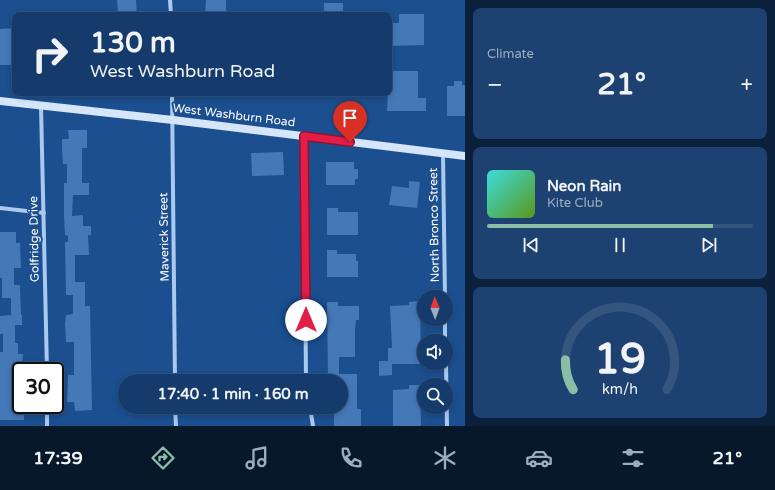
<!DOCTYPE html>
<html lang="en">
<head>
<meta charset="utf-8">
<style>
  :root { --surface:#143b6b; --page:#1d4271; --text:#f1f3f6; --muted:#9dadc1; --line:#33557e; --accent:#8abfa5 }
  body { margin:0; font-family:"Varela Round",sans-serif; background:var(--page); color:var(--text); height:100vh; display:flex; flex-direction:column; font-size:15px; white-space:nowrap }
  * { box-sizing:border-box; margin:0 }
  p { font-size:13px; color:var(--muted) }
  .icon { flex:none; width:22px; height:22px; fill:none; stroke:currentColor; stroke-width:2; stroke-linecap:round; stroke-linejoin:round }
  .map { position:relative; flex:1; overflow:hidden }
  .details { display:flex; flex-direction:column; gap:8px; padding:8px; background:#0b203b; width:310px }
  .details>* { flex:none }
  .guide { position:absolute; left:12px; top:12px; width:380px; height:84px; border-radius:8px; box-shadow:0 2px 6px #0003,0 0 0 1px var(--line); background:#143b6b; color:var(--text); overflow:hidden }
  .needle { width:26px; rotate:359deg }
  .buttons { position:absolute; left:417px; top:290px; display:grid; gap:8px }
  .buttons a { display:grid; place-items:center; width:36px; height:36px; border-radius:50%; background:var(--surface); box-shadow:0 2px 6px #0003,0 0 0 1px var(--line); font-size:20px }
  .speed { position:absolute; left:12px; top:362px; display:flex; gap:8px; font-size:20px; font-weight:700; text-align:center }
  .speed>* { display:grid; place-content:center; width:52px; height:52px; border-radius:50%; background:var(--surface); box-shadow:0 2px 6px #0003,0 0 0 1px var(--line); line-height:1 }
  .speed .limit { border:2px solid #111; border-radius:6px; background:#fff; color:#111 }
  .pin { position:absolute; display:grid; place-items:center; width:34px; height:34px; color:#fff; margin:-41px -17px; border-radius:50% 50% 50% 0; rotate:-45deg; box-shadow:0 0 4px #0007 }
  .pin .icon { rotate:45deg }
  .me { position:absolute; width:44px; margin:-22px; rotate:0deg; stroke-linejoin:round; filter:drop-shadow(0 0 3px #0008) }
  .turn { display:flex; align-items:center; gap:14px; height:84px; padding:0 12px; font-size:18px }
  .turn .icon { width:52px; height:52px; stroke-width:2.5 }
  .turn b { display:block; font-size:28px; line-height:34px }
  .big { font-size:30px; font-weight:700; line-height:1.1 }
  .details .card { flex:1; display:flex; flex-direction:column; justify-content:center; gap:6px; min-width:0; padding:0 14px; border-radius:8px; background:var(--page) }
  .details .dial { align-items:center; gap:0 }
  .dial svg { height:104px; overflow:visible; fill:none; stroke:var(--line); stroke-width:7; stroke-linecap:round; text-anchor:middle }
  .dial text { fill:var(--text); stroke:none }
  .song { display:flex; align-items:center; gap:12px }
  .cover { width:48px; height:48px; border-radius:6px; background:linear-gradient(135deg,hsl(180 70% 55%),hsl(90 70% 35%)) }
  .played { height:4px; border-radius:2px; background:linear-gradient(90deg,var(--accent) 85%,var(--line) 85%) }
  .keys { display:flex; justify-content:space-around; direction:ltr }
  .heat { display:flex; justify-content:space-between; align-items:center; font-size:22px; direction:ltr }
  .trip { position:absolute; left:118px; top:374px; width:230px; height:40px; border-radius:20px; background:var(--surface); box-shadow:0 2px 6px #0003,0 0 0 1px var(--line); font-weight:700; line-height:40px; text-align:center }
  .menu { display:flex; height:64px; justify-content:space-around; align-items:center; background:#08182b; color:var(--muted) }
  .menu .icon { width:28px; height:28px }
  .menu .current { color:var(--accent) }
  .menu b { font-size:18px; color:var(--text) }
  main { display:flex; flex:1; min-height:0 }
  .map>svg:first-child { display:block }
  .building { fill:#4478b7 }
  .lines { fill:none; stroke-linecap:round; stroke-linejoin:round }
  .street { stroke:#a9c9ee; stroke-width:4 }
  .secondary { stroke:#d6e6fa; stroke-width:8 }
  .route-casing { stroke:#92132f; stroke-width:10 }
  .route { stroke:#e11d48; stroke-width:7 }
  .labels { text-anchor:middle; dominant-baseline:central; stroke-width:4; stroke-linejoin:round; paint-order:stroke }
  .street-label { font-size:12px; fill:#fff; stroke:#1b4f8f }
</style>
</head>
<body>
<main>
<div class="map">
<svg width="465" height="426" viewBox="0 0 465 426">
  <rect width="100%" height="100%" fill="#1b4f8f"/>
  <path class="building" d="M 117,0 L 136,0 L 137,15 L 118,15 Z
    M 206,0 L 226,0 L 226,15 L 205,15 Z
    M 324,3 L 343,3 L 343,15 L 324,15 Z
    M 399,14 L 424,14 L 424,45 L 389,46 L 389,23 L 399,23 Z
    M 15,28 L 15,58 L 12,58 L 12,65 L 0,65 L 0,29 Z
    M 389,71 L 418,71 L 418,98 L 426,98 L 426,111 L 387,111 Z
    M 454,81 L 462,81 L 462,85 L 465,85 L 465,116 L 447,116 L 447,86 L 454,86 Z
    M 68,130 L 87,130 L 87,148 L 82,148 L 82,183 L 89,183 L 89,195 L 73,195 L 72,216 L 83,215 L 83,226 L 91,226 L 91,235 L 88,235 L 89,255 L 75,255 L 75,282 L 85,282 L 85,306 L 90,306 L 92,410 L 75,411 L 74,402 L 67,402 L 68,375 L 74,375 L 74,342 L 66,342 L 65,324 L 66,315 L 73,314 L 73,295 L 66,295 L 65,242 L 68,242 L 68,236 L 65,235 L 64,215 L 64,183 L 67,183 L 67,164 L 63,164 L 62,149 L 62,139 L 69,139 Z
    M 283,152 L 284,175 L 252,176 L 251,153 Z
    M 326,162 L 354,162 L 354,169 L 358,169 L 358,179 L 355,179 L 355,185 L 326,185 Z
    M 409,181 L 420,182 L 417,208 L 389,205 L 392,186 L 409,188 Z
    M 327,208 L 338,208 L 338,212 L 358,212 L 358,235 L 327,235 Z
    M 0,232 L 16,232 L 16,243 L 20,243 L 21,268 L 14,268 L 14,285 L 20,285 L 21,315 L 22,315 L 22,325 L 15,325 L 15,343 L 18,343 L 18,354 L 23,354 L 21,381 L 16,382 L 16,402 L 17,410 L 24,410 L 24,420 L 0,420 L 0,352 L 3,352 L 3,334 L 0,334 L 0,316 L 11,315 L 11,298 L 2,298 L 2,278 L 0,278 Z
    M 327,250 L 337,250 L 337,254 L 356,254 L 356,261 L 358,261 L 358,277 L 327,277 Z
    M 420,301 L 421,364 L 392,364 L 392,375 L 379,376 L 379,361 L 388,361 L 388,348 L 392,348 L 390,306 L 409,305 L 409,302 Z
    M 327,302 L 338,302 L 338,306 L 359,306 L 359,320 L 356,320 L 355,329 L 355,357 L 339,357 L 339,374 L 357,374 L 357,409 L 361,409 L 361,426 L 334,426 L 334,409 L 341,409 L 341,381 L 328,381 Z
    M 409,385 L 420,385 L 421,426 L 393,426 L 393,390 L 409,389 Z"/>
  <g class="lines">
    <path class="street" d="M 170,0 L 171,15
      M 172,93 L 175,381
      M 41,106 L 47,371
      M 304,136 L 306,381
      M 443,153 L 445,297
      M 0,208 L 44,213
      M 445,319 L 445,341
      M 446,363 L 447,426
      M 47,405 L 47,426
      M 175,407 L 176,426
      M 310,407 L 313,426"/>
    <path class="secondary" d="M 0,101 L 173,120 L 465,156"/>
  </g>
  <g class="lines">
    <defs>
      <path id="route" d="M 306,320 L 304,136 L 350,142"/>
    </defs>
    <use href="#route" class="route-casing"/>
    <use href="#route" class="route"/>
  </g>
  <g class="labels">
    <g class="street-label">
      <text transform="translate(234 115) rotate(7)">West Washburn Road</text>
      <text transform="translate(434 225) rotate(-91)">North Bronco Street</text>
      <text transform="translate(164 237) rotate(-91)">Maverick Street</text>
      <text transform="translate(34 239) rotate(-91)">Golfridge Drive</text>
    </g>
  </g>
</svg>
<div class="buttons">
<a><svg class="needle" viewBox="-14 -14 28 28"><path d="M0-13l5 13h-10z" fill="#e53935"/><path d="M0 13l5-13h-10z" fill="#9dadc1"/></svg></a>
<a><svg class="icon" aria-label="sound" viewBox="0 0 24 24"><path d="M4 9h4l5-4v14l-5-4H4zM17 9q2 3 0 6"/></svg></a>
<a><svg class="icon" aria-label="search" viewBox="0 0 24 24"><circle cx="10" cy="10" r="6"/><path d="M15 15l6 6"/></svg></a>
</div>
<div class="speed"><div class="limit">30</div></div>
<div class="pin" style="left:350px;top:142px;background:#d93025"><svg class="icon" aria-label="arrive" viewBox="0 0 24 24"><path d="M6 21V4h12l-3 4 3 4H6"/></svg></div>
<svg class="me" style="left:306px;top:320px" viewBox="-20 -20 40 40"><circle r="19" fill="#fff"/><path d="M0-13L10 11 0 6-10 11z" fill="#e11d48"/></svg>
<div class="trip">17:40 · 1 min · 160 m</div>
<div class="guide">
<div class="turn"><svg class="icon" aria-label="right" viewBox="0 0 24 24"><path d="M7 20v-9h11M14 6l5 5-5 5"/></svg><div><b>130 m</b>West Washburn Road</div></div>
</div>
</div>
<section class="details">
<div class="card"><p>Climate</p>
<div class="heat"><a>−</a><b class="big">21°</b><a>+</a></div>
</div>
<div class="card">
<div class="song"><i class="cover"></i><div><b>Neon Rain</b><p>Kite Club</p></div></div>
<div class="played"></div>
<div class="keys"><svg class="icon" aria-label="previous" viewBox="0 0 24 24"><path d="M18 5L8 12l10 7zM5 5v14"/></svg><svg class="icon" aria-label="pause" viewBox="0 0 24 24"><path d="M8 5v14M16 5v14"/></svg><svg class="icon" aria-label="next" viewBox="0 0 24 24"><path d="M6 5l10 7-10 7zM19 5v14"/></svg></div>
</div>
<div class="card dial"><svg viewBox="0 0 100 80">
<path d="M14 69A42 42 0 1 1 86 69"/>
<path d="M14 69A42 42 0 0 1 8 46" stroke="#8abfa5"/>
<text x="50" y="56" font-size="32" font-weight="700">19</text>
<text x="50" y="72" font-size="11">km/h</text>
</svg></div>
</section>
</main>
<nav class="menu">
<b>17:39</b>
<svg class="icon current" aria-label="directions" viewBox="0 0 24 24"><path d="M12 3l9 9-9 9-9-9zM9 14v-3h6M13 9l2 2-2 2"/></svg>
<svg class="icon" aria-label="music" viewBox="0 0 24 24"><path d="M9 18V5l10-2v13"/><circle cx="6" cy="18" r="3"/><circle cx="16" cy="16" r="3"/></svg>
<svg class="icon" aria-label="phone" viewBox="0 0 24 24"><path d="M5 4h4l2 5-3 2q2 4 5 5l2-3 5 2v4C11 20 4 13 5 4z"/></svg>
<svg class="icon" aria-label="climate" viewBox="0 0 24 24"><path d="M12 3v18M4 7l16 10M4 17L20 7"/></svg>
<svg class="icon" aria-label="car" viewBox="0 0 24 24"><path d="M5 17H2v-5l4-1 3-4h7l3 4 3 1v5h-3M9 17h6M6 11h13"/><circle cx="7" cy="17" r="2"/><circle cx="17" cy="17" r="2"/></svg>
<svg class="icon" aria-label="filters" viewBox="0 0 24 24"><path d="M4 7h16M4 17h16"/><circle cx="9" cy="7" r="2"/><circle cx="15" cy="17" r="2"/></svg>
<b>21°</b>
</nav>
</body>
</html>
